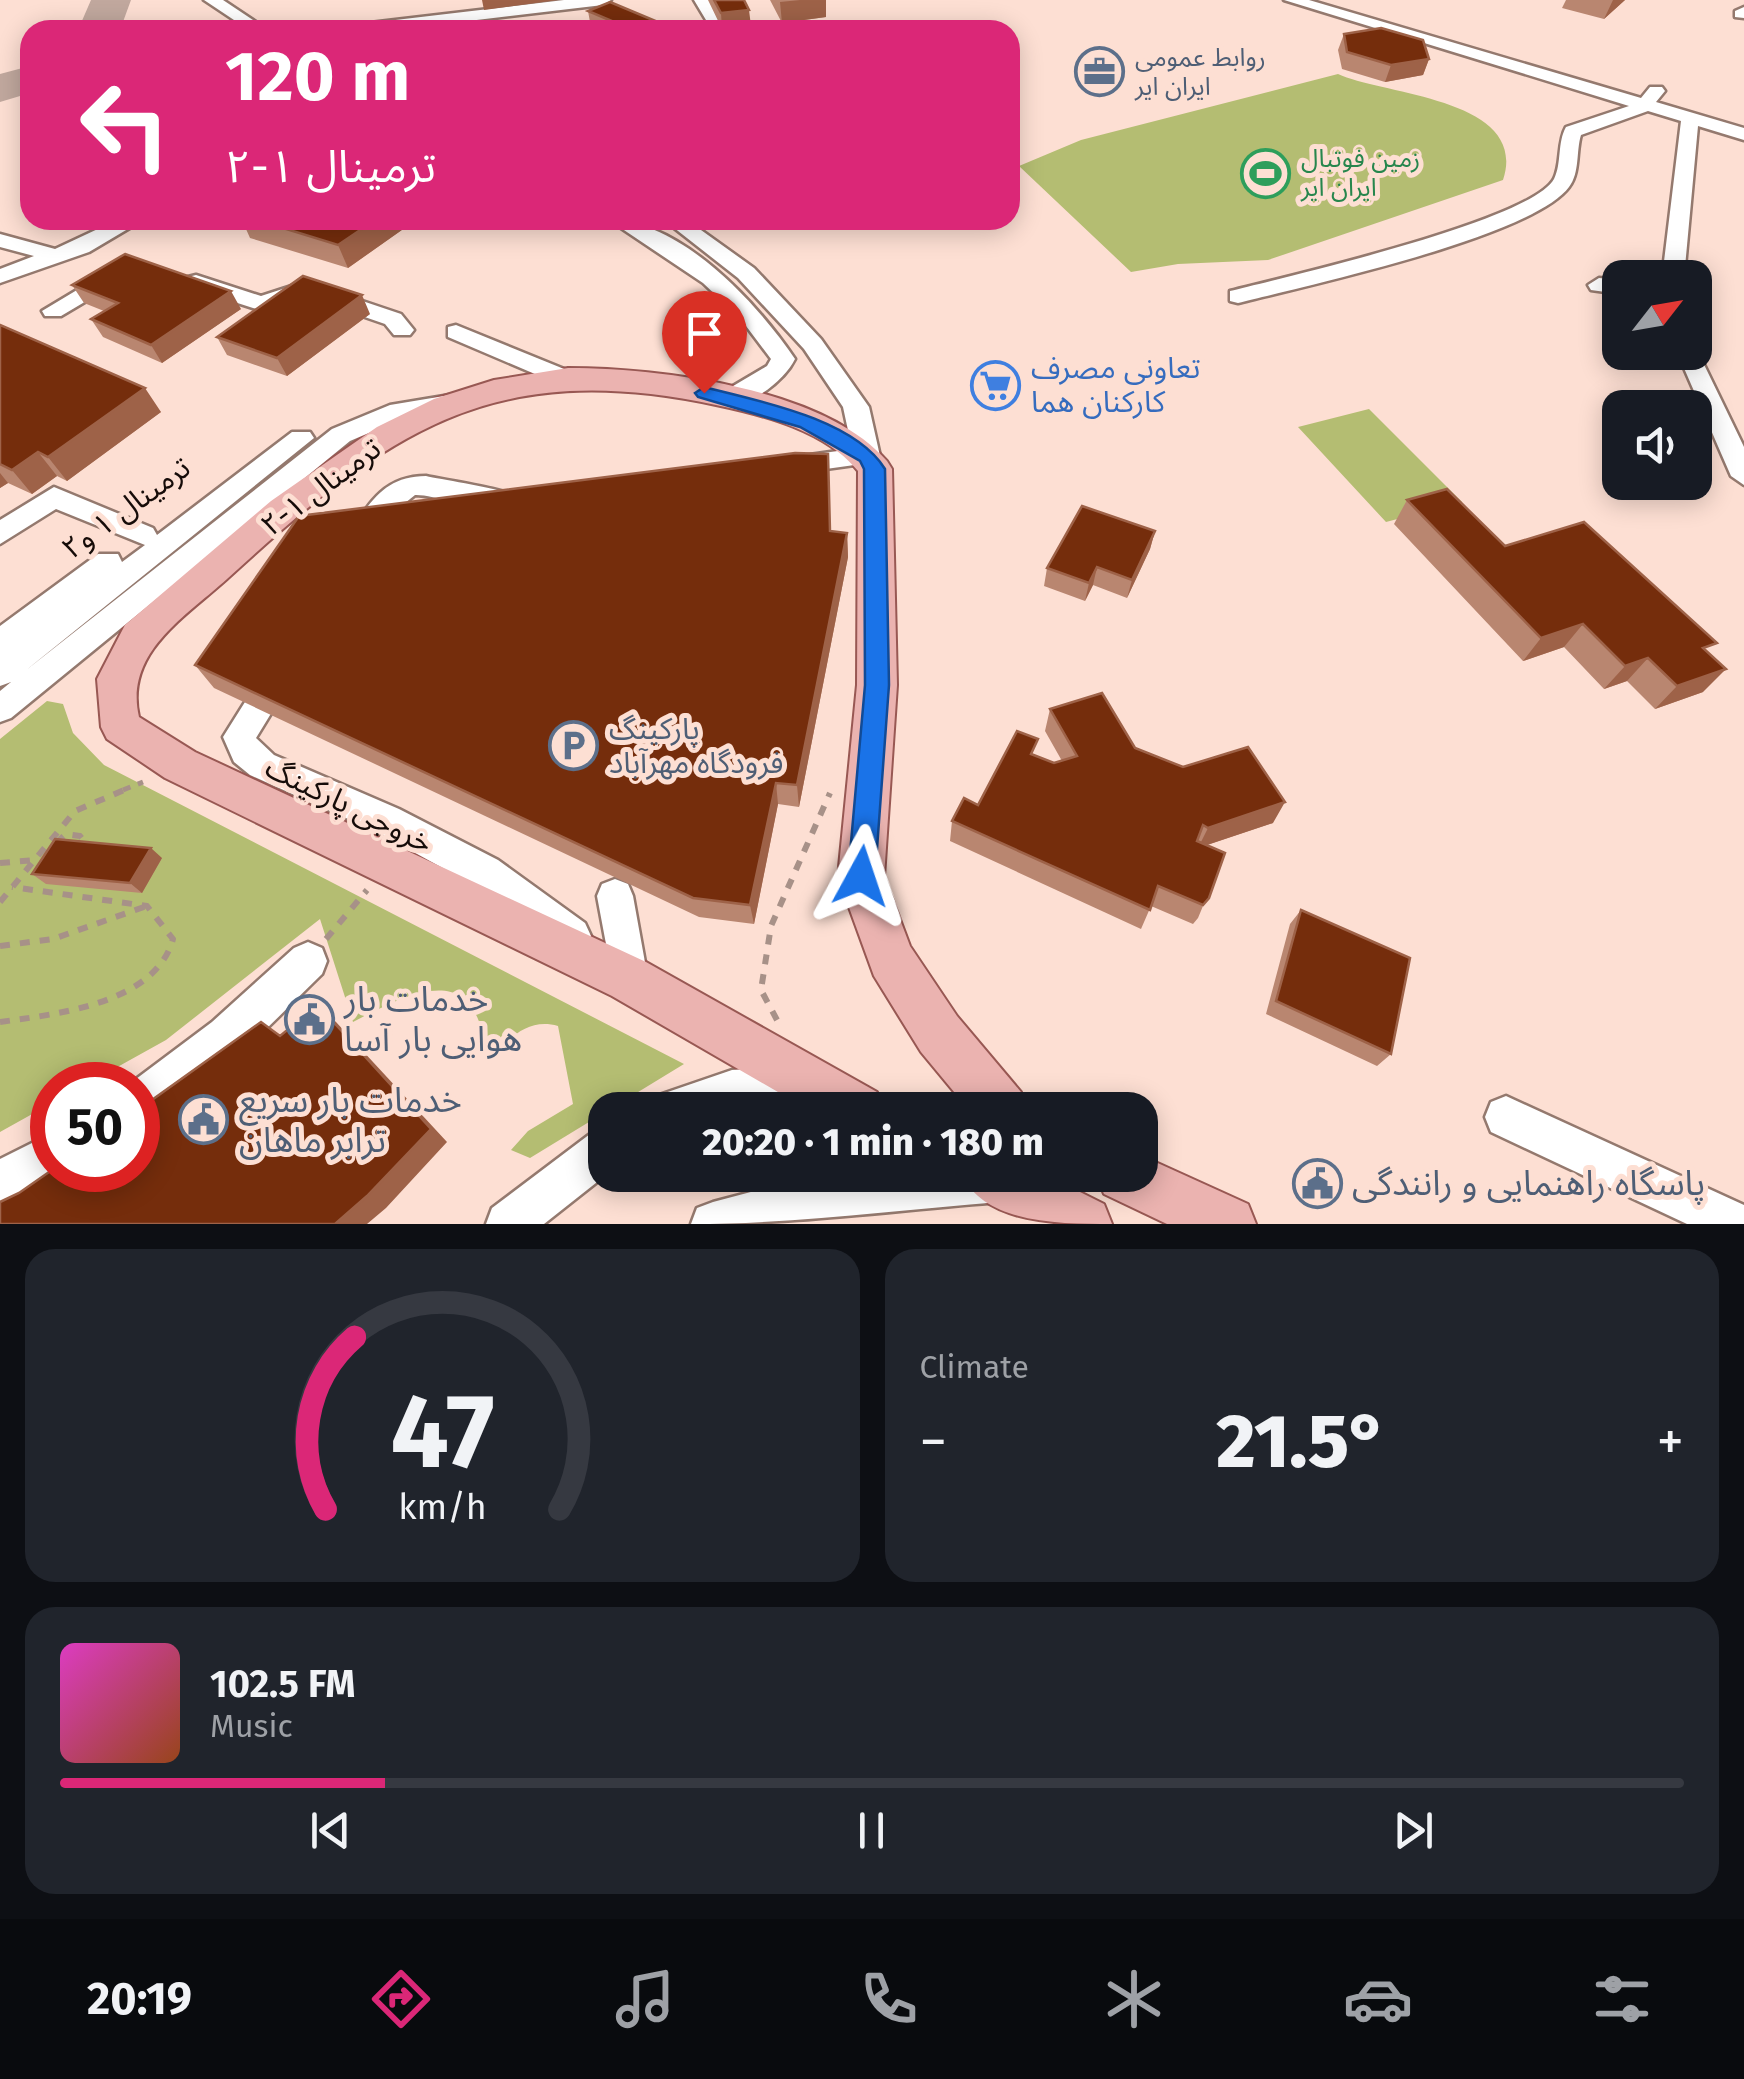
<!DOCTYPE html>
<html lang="en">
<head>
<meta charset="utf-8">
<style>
  :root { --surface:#171b24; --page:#20242c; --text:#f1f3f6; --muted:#9ea1a6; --line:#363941; --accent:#db2777 }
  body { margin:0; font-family:"Fira Sans","Noto Sans Arabic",sans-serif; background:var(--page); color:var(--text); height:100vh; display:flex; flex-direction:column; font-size:38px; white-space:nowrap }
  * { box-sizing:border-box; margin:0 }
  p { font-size:32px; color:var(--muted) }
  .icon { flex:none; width:55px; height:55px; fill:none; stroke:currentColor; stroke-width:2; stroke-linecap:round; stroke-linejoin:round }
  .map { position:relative; height:1224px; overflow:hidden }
  .sheet { display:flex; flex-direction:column; gap:25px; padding:25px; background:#0d0f14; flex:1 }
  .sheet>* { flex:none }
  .guide { position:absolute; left:20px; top:20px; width:1000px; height:210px; border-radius:30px; box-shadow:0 5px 25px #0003; background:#db2777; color:#fff; overflow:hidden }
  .needle { width:65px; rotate:59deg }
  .buttons { position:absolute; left:1602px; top:260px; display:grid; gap:20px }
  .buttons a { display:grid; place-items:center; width:110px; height:110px; border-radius:20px; background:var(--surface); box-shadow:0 5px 25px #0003; font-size:50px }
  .speed { position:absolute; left:30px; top:1062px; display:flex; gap:20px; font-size:50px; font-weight:700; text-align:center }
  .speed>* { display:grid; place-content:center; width:130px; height:130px; border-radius:50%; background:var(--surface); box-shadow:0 5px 25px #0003; line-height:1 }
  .speed .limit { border:15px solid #d22; background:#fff; color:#111 }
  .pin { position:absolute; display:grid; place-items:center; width:85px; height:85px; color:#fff; margin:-102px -42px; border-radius:50% 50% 50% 0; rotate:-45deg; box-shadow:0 0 10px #0007 }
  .pin .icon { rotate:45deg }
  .me { position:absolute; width:110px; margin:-55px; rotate:5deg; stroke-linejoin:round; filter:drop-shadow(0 0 8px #0008) }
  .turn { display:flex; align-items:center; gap:35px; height:210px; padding:0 40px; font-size:45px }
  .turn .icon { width:130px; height:130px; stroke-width:2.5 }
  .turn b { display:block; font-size:70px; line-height:85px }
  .big { font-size:75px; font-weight:800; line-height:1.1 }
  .sheet .widget { flex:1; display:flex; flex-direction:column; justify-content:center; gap:15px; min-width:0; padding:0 35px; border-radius:30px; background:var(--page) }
  .sheet .dial { align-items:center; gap:0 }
  .dial svg { height:260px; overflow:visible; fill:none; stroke:var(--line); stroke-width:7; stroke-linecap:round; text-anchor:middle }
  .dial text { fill:var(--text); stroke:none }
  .song { display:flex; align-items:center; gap:30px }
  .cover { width:120px; height:120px; border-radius:15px; background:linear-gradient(135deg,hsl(310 70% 55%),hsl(20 70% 35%)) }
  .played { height:10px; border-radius:5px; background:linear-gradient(90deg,var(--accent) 20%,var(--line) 20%) }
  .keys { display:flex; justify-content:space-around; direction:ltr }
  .heat { display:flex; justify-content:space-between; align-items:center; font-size:55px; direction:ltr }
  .sheet .tiles { flex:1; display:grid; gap:25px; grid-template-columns:1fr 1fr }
  .widget:last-child { grid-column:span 2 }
  .trip { position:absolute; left:588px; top:1092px; width:570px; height:100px; border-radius:30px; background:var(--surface); box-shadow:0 5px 25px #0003; font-weight:800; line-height:100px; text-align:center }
  .menu { display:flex; height:160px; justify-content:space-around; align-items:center; background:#090b0e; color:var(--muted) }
  .menu .icon { width:70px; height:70px }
  .menu .selected { color:var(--accent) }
  .menu b { font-size:45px; color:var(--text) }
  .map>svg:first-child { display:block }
  .green { fill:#b4bd72 }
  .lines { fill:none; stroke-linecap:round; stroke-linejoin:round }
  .taxiway { fill:#c1a89e; fill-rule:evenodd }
  .minor-casing { stroke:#94796e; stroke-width:5 }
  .major-casing { stroke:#985853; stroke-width:4 }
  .path-far1 { stroke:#a79188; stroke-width:5; stroke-dasharray:8 8; stroke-linecap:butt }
  .path { stroke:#a79188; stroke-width:6; stroke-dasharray:10 10; stroke-linecap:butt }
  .minor { fill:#fff; fill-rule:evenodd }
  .major { fill:#ebb3b0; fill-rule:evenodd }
  .wall { fill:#b98670 }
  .shaded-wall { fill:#9e6248 }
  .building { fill:#752d0c; stroke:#9e6248; stroke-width:2.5 }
  .route { fill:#1a73e8; stroke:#114b97; stroke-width:2.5 }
  .labels { text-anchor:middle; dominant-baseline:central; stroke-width:10; stroke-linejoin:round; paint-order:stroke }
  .far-service-label { font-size:25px; fill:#4e5e75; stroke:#fddfd3; text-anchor:start }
  .far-leisure-label { font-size:25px; fill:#27864d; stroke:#fddfd3; text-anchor:start }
  .shop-label { font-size:30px; fill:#366cbe; stroke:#fddfd3; text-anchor:start }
  .street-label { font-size:30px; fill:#160c09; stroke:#fddfd3 }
  .service-label { font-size:30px; fill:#4e5e75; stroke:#fddfd3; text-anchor:start }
  .near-service-label { font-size:35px; fill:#4e5e75; stroke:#fddfd3; text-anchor:start }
</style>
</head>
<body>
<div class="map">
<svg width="1744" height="1224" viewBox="0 0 1744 1224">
  <rect width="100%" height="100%" fill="#fddfd3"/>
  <path class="green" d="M 1338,74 C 1383,95 1530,98 1503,180 L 1268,260 L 1178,264 L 1131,272 L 1019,166 L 1081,140 Z
    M 1369,409 L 1462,502 L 1386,522 L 1298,427 Z
    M 47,701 L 63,704 L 73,733 L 104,765 L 684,1064 L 530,1158 L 511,1150 L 528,1131 L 573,1104 L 558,1026 C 526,1017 508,1041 486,1061 C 480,958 416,989 353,1022 L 320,919 L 166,1040 L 85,1085 L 52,1085 L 52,1103 L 0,1132 L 0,739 Z"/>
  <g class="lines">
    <path class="taxiway" d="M 91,0 L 131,0 L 120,30 L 78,30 Z
      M 30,66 L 30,93 L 0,102 L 0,74 Z"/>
    <defs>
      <path id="minor" d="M 204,0 L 223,0 L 268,30 L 249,30 Z
        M 564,0 L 611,0 L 603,5 L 393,30 L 345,30 L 353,25 Z
        M 694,0 L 710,0 L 728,30 L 712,30 Z
        M 1284,0 L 1309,0 L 1641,98 L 1650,87 L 1662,87 L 1665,91 L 1656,102 L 1744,128 L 1744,140 L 1698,126 L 1684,278 L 1662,278 L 1681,121 L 1648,111 L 1581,135 C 1576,151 1580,173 1569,187 C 1532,237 1305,286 1238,303 L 1230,301 L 1230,291 C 1285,277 1531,221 1554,179 C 1562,163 1557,143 1566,127 L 1629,106 Z
        M 1744,7 L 1744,18 L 1735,17 L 1735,11 Z
        M 117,220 L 143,220 L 89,252 L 0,283 L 0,269 L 34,256 L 0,247 L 0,234 L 55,249 Z
        M 609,220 C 681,220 757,303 795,359 C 785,380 748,410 723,404 L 720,398 L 723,392 L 767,366 L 771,359 L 740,318 L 703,283 Z
        M 664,220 L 687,220 L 754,268 L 821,339 L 869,407 L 880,456 L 876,462 L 790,474 L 781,471 L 777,465 L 781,459 L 852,449 L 843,407 L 804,349 L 738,278 Z
        M 112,269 L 123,276 L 120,281 L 61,316 L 45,316 L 42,311 Z
        M 196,275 L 261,296 L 304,282 L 312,284 L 401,314 L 414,330 L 410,335 L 394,335 L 385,324 L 304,296 L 261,310 L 253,308 L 188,287 L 188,277 Z
        M 1599,278 L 1620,280 L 1620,294 L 1591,290 L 1588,285 Z
        M 456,325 L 574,373 L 577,378 L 574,383 L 556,383 L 448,337 L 448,327 Z
        M 1695,346 L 1744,447 L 1744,485 L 1731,476 L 1677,352 L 1695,352 Z
        M 456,394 L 465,396 L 469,402 L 465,408 L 404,418 L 350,441 L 11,718 L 0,722 L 0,691 L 11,682 L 0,686 L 0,626 L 98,554 L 118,554 L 122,562 L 145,545 L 56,509 L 0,544 L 0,520 L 54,487 L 153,528 L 157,535 L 292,432 L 310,432 L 314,438 L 25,671 L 332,429 L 390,405 Z
        M 426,476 C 443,480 514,490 520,499 C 502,525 441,494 415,495 L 389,516 L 371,546 L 351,546 L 347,539 L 351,532 C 370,501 386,476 426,476 Z
        M 278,663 L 289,667 L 294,676 L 256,738 L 274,755 L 399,809 L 498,860 L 585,923 L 591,936 L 585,949 L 572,954 L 559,949 L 472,884 L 375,831 L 250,775 L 234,762 L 223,737 L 267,667 Z
        M 615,879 L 628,884 L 633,896 L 648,979 L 643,992 L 629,998 L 615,992 L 597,896 L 602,884 Z
        M 308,942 L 322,948 L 327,961 L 322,974 C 272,1022 202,1100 138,1124 L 138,1085 L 128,1085 L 212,1022 L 294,948 Z
        M 811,1065 L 826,1071 L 832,1086 L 826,1101 L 811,1107 L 653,1110 L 659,1095 L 732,1070 Z
        M 1506,1096 L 1744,1205 L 1744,1224 L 1687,1224 L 1491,1132 L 1485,1117 L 1491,1102 Z
        M 605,1128 L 606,1175 L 544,1224 L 486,1224 L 492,1208 L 590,1134 Z
        M 52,1133 L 52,1170 L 66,1170 L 0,1205 L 0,1159 Z
        M 815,1175 L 1023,1175 L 1015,1195 L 1000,1202 C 896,1210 794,1224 691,1224 L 697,1208 L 713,1202 Z"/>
      <path id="major" d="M 568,368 C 660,368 824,388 887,461 L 892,469 L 897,685 L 884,877 L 910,946 L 957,1016 L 1021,1092 L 1029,1110 L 969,1110 L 921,1052 L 874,976 L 838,877 L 857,685 L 858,471 C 826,431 764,415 716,405 C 491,357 387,432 227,579 C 185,617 124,653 139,717 L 195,752 L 646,962 L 877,1092 L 885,1110 L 809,1110 L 612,996 L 165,778 L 107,739 L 101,727 L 97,679 L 125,625 L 271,501 L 377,427 L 434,399 L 494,380 Z
        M 1140,1155 L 1248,1204 L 1256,1224 L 1167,1224 L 1104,1194 L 1096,1175 L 1140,1175 Z
        M 962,1175 L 1046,1175 L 1104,1204 L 1112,1224 C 1061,1224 985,1224 962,1175 Z"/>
    </defs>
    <use href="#minor" class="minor-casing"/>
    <use href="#major" class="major-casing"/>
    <path class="path-far1" d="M 123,790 L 143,782"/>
    <path class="path" d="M 56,843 L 66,834 L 80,836 L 87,845
      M 0,863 L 36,860
      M 0,902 L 75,811 L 129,788
      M 326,939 L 367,890
      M 0,946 L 53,939 L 144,907
      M 777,1020 L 761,990 L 771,926 L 830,793
      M 0,1022 C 57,1014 155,1004 173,939 L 147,906 L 12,887"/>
    <use href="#minor" class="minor"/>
    <use href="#major" class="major"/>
  </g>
  <path class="wall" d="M 708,0 L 744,0 L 751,26 L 722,29 Z
    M 770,0 L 826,0 L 826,17 L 782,23 Z
    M 1566,0 L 1625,0 L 1604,19 L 1562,8 Z
    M 588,11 L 666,30 L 609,30 L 590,22 Z
    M 1344,34 L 1429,59 L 1423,75 L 1385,82 L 1342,69 L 1338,50 Z
    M 242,220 L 416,220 L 348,268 L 250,238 Z
    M 72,285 L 241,309 L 162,363 L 103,337 L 91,319 L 104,311 L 84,303 Z
    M 370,314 L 287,376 L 227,355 L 217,337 Z
    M 0,325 L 161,412 L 67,481 L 57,476 L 32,494 L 8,483 L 0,488 Z
    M 1407,500 L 1505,546 L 1708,652 L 1703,692 L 1655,709 L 1627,681 L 1604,689 L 1564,647 L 1523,661 L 1394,524 Z
    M 1155,531 L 1150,549 L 1127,598 L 1093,585 L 1085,601 L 1044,586 L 1047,568 Z
    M 830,532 L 847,533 L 848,557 L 799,807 L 778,804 L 754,924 L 699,917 L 214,688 L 195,665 Z
    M 1050,709 L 1135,748 L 1273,823 L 1207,845 L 1225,853 L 1198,918 L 1193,924 L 1151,906 L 1141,929 L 950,841 L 952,821 L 978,805 L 1035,755 L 1054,763 L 1062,761 L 1045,731 Z
    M 162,858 L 142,893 L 46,884 L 32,874 Z
    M 1301,910 L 1391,1054 L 1377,1066 L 1266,1014 L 1290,924 Z"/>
  <path class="shaded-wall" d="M 482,0 L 558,0 L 484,10 Z
    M 800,0 L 826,0 L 826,17 L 782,23 L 780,2 Z
    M 1613,0 L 1625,0 L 1604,19 Z
    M 749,10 L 751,26 L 722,29 L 721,13 Z
    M 1429,59 L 1423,75 L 1385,82 L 1391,65 Z
    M 375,220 L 416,220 L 348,268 L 338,245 Z
    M 231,291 L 241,309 L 162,363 L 151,345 Z
    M 362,295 L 370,314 L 287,376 L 277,358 Z
    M 145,388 L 161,412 L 67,481 L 48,457 Z
    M 38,452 L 57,476 L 32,494 L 12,470 Z
    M 0,473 L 8,483 L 0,488 Z
    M 1155,531 L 1150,549 L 1127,598 L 1132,580 Z
    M 847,533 L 848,557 L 799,807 L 797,785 Z
    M 1097,567 L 1093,585 L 1085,601 L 1089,583 Z
    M 1583,624 L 1564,647 L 1523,661 L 1541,638 Z
    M 1648,658 L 1627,681 L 1604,689 L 1625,666 Z
    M 1726,669 L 1703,692 L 1655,709 L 1677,686 Z
    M 776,783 L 778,804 L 754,924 L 750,905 Z
    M 1285,802 L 1273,823 L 1198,848 L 1208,828 Z
    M 151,848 L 162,858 L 142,893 L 130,883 Z
    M 318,1005 L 336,1022 L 447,1142 L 386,1208 L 367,1224 L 335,1224 Z"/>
  <path class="building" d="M 714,0 L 744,0 L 749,10 L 721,13 Z
    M 610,2 L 665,25 L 652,30 L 633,30 L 588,11 Z
    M 1381,28 L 1423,40 L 1429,59 L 1391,65 L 1347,52 L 1344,34 Z
    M 257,220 L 375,220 L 338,245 Z
    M 125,254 L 231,291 L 151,345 L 91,319 L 118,303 L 72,285 Z
    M 303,276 L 362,295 L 277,358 L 217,337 Z
    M 0,325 L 145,388 L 48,457 L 38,452 L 12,470 L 0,464 Z
    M 795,453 L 828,454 L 830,531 L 847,533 L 797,785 L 776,783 L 750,905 L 693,898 L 195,665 L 299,516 Z
    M 1447,489 L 1505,546 L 1584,522 L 1717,643 L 1703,648 L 1726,669 L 1677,686 L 1648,658 L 1625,666 L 1583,624 L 1541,638 L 1407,500 Z
    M 1082,506 L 1155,531 L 1132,580 L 1097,567 L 1089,583 L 1047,568 Z
    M 1102,693 L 1135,748 L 1183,767 L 1248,747 L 1285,802 L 1208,828 L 1203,825 L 1197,841 L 1225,853 L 1209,898 L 1203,905 L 1158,886 L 1150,910 L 952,821 L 964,798 L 978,805 L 1017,731 L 1038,739 L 1031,754 L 1054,763 L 1077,756 L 1050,709 Z
    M 55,839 L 151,848 L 130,883 L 32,874 Z
    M 1301,910 L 1410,958 L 1391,1054 L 1276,1001 Z
    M 318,1005 L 431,1129 L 367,1196 L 335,1224 L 0,1224 L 0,1202 L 19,1193 L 52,1170 L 138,1170 L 138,1110 L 261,1022 L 280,1036 Z"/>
  <path class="route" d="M 704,387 C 759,401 854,419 885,469 L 889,685 L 875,876 L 871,885 L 861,889 L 852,885 L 848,876 L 865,685 L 864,469 L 860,461 L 800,427 L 698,397 L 695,393 Z"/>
  <defs>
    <symbol id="office-ring" viewBox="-11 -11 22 22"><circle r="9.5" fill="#fddfd3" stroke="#5c6f8a" stroke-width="1.5"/><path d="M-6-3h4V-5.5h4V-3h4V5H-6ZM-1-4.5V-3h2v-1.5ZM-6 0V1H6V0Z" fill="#5c6f8a"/></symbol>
    <symbol id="stadium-ring" viewBox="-11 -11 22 22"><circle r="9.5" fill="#fddfd3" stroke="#2e9e5b" stroke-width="1.5"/><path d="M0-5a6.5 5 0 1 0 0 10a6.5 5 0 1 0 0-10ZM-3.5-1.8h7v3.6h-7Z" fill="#2e9e5b"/></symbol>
    <symbol id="supermarket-ring" viewBox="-11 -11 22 22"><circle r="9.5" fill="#fddfd3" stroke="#3f7fe0" stroke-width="1.5"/><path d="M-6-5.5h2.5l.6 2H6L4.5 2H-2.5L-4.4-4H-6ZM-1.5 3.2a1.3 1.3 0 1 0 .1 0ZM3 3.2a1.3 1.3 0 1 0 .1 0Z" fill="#3f7fe0"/></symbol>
    <symbol id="parking-ring" viewBox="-11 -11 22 22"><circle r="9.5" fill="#fddfd3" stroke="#5c6f8a" stroke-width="1.5"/><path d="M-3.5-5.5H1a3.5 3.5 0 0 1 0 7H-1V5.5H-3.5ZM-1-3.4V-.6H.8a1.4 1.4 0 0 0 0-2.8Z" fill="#5c6f8a"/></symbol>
    <symbol id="civic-ring" viewBox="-11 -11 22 22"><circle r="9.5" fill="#fddfd3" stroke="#5c6f8a" stroke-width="1.5"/><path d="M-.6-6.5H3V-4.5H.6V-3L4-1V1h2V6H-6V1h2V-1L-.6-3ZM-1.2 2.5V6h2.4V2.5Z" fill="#5c6f8a"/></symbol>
  </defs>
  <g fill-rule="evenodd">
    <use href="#office-ring" x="1072" y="44" width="55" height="55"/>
    <use href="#stadium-ring" x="1238" y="146" width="55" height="55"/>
    <use href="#supermarket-ring" x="968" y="358" width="55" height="55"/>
    <use href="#parking-ring" x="546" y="718" width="55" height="55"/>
    <use href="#civic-ring" x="282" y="992" width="55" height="55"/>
    <use href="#civic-ring" x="176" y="1092" width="55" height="55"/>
    <use href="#civic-ring" x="1290" y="1156" width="55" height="55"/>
  </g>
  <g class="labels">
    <g class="far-service-label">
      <text x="1135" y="58">روابط عمومی<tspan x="1135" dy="29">ایران ایر</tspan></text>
    </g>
    <g class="far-leisure-label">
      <text x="1301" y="159">زمین فوتبال<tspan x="1301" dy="29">ایران ایر</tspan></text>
    </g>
    <g class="shop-label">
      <text x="1031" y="368">تعاونی مصرف<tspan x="1031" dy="34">کارکنان هما</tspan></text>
    </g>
    <g class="street-label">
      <text transform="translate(321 487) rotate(-37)">ترمینال ۱-۲</text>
      <text transform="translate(126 508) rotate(-36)">ترمینال ۱ و۲</text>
      <text transform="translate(349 805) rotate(26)">خروجی پارکینگ</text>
    </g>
    <g class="service-label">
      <text x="609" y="729">پارکینگ<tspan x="609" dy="34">فرودگاه مهرآباد</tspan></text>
    </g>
    <g class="near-service-label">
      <text x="344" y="999">خدمات بار<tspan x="344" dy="40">هوایی بار آسا</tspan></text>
      <text x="239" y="1100">خدمات بار سریع<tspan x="239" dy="40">ترابر ماهان</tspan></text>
      <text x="1352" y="1183">پاسگاه راهنمایی و رانندگی</text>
    </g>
  </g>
</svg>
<div class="buttons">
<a><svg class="needle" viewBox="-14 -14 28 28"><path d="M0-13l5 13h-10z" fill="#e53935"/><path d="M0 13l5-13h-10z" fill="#9ea1a6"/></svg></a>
<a><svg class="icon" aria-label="sound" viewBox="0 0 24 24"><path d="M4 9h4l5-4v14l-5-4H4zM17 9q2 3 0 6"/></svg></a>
</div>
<div class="speed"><div class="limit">50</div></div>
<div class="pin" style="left:704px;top:393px;background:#d93025"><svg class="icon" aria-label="arrive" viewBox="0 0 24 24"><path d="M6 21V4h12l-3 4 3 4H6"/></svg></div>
<svg class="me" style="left:861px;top:876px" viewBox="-20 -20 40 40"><path d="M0-17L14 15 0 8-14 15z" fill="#1a73e8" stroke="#fff" stroke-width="4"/></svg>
<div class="trip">20:20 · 1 min · 180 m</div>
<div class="guide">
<div class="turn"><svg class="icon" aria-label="left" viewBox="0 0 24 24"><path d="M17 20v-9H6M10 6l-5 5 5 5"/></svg><div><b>120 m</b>ترمینال ۱-۲</div></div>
</div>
</div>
<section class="sheet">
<div class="tiles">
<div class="widget dial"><svg viewBox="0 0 100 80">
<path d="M14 69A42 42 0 1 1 86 69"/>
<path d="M14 69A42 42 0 0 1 23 16" stroke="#db2777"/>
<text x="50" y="56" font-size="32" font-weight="700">47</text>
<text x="50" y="72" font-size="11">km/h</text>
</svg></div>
<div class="widget"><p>Climate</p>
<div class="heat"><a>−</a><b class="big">21.5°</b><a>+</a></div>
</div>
<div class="widget">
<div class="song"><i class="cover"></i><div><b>102.5 FM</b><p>Music</p></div></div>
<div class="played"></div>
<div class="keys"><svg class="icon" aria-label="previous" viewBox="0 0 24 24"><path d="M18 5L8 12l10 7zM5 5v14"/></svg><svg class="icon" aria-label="pause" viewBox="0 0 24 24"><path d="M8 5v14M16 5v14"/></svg><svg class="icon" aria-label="next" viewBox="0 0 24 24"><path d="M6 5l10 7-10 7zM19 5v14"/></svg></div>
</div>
</div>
</section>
<nav class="menu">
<b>20:19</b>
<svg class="icon selected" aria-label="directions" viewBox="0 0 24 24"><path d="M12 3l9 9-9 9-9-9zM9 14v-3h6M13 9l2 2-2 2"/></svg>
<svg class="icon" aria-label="music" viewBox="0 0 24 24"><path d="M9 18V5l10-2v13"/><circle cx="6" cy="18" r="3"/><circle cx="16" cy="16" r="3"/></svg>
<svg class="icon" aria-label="phone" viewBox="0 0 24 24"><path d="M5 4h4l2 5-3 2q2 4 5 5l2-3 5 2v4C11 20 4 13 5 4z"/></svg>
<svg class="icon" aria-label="climate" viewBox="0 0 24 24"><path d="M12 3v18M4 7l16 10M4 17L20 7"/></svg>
<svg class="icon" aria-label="car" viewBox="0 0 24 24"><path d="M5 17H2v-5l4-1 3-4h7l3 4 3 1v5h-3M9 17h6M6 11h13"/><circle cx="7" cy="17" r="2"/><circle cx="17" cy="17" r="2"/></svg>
<svg class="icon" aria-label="filters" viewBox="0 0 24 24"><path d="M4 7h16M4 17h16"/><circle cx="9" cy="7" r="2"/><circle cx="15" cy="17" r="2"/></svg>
</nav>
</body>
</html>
